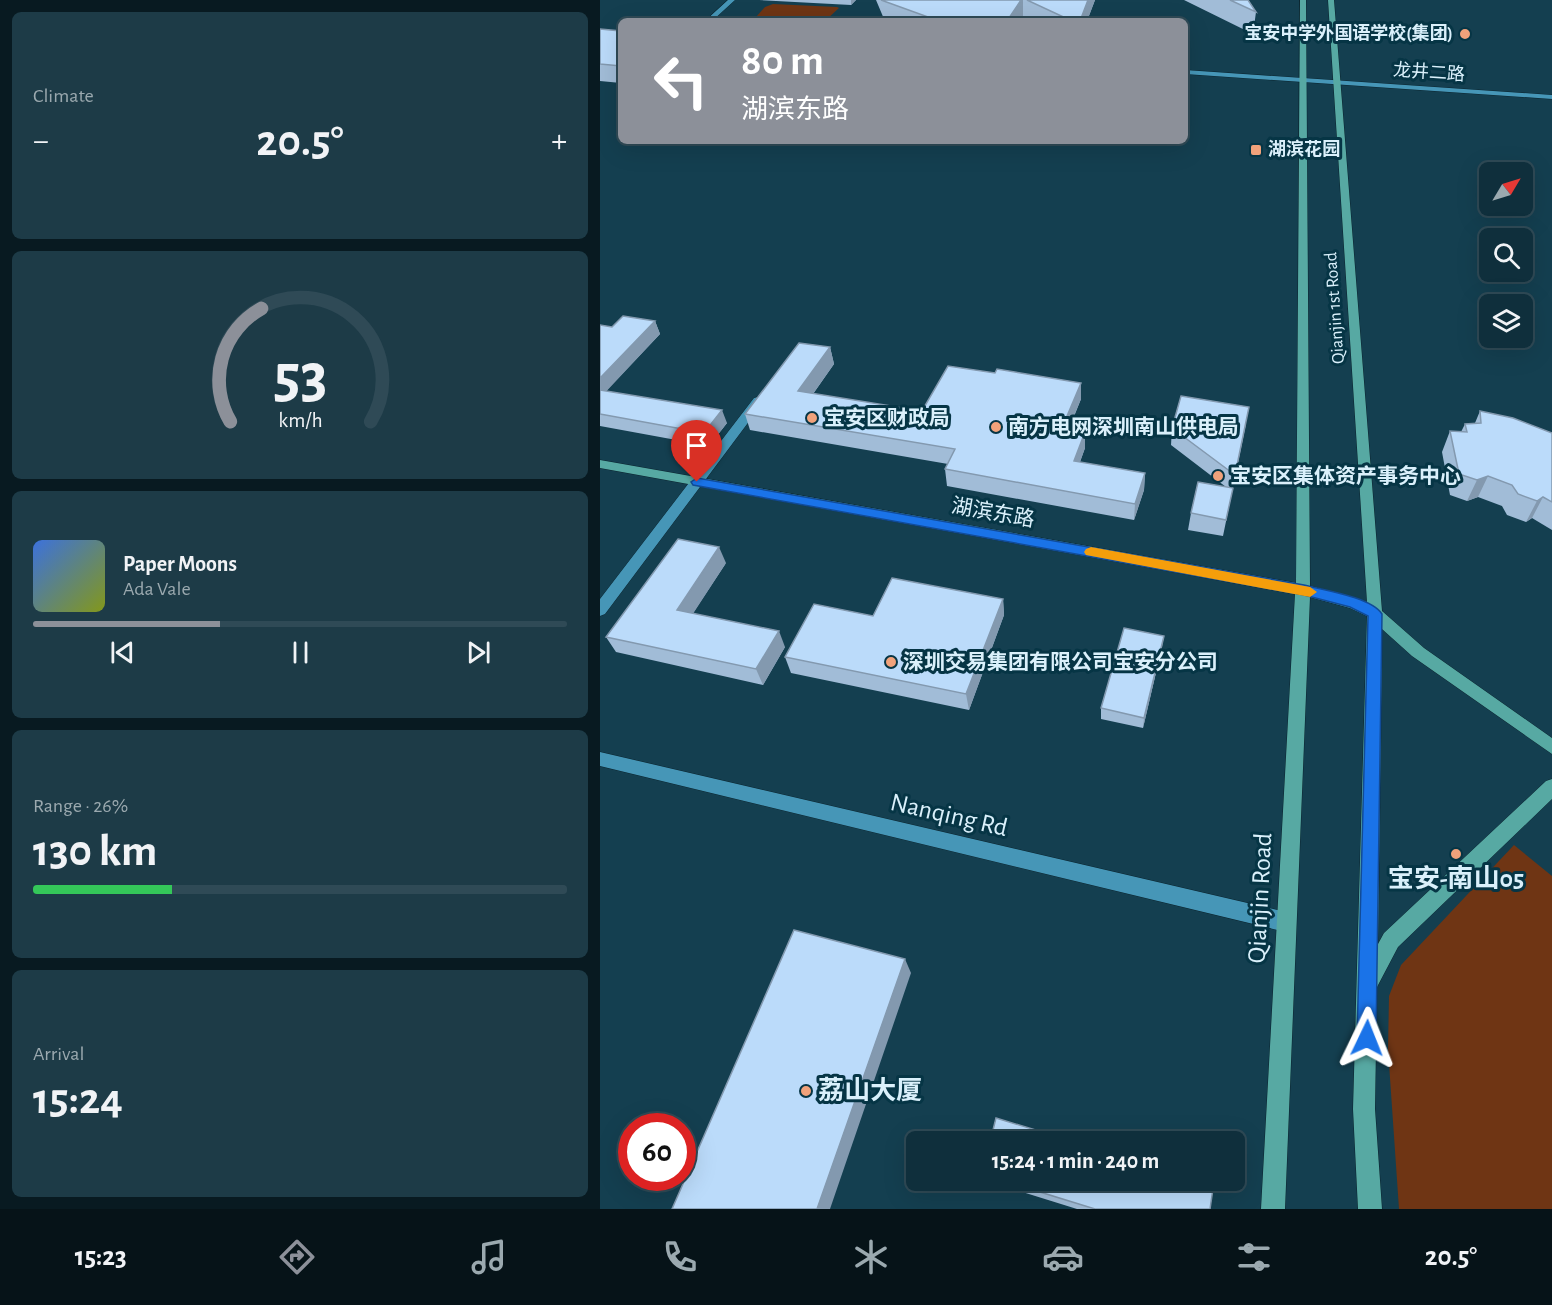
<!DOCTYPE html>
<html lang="en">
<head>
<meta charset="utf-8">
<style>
  :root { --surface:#0f2f3c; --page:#1d3b47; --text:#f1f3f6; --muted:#9ba9af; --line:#2f4a56; --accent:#8c9099 }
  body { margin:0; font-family:"Alegreya Sans","Noto Sans SC",sans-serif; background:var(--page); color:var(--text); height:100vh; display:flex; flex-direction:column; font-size:22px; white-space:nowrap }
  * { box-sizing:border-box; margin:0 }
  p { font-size:20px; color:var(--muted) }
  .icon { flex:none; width:33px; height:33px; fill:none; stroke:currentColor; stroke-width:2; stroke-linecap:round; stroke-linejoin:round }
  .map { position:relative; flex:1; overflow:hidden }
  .drawer { display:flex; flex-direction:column; gap:12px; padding:12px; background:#081a21; width:600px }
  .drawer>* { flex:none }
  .hud { position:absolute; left:18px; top:18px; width:570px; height:126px; border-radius:9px; box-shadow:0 6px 24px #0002,0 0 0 2px var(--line); background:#8c9099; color:#fff; overflow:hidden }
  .needle { width:39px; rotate:52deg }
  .buttons { position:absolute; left:879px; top:162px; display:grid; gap:12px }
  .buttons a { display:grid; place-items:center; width:54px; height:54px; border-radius:9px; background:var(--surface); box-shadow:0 6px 24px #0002,0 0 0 2px var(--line); font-size:30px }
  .speed { position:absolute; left:18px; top:1113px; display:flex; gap:12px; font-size:30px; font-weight:700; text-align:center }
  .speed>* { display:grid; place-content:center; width:78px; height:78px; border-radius:50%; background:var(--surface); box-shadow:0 6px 24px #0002,0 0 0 2px var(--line); line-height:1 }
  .speed .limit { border:9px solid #d22; background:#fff; color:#111 }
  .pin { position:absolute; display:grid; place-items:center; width:51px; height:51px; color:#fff; margin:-62px -26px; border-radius:50% 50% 50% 0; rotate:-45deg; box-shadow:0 0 6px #0007 }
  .pin .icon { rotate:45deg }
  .me { position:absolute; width:66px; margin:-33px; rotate:2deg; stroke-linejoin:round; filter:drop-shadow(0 0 4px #0008) }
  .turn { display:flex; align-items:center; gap:21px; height:126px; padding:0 24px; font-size:27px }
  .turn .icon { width:78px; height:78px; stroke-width:2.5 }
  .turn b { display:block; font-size:42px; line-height:51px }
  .big { font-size:45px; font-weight:600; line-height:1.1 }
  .drawer .widget { flex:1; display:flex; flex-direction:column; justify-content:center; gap:9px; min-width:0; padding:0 21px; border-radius:9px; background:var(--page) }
  .drawer .dial { align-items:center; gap:0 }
  .dial svg { height:156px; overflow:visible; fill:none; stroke:var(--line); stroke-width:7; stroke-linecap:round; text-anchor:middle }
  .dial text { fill:var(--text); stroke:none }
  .song { display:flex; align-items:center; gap:18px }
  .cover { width:72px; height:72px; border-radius:9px; background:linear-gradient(135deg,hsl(220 70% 55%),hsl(70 70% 35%)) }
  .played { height:6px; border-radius:3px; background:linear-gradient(90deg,var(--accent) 35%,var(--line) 35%) }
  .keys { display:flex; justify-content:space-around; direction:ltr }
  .heat { display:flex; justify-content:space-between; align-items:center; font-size:33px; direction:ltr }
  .charge { height:9px; border-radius:4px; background:linear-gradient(90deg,#34c759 26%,var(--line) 0) }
  .trip { position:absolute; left:306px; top:1131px; width:339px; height:60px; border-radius:9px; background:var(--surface); box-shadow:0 6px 24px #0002,0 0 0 2px var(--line); font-weight:600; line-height:60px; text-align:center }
  .dock { display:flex; height:96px; justify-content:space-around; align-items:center; background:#061318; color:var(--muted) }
  .dock .icon { width:42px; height:42px }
  .dock .active { color:var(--accent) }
  .dock b { font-size:27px; color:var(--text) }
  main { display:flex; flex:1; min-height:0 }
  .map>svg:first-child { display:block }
  .green { fill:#6f3514 }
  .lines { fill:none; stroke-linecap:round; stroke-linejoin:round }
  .minor-casing { stroke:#0b252f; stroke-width:1 }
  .major-casing { stroke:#0b252f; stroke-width:1 }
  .minor { fill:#4696b7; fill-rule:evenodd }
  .major { fill:#57a9a3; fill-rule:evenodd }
  .wall { fill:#a1bcd7 }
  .shaded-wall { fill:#8399af }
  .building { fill:#bbdbfa; stroke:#8399af; stroke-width:1.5 }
  .route { fill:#1a73e8; stroke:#114b97; stroke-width:1.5 }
  .slow { fill:#f59e0b }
  .poi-dot { fill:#f1a27b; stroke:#063545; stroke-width:2 }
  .labels { text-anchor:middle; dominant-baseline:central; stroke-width:6; stroke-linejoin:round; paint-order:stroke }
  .far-poi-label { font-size:18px; font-weight:bold; fill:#daf0fb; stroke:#063545; text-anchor:end }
  .far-street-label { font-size:18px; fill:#daf0fb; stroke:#063545 }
  .poi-label { font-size:21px; font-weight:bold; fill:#daf0fb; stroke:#063545; text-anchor:start }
  .street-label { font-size:21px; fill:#daf0fb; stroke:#063545 }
  .near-street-label { font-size:26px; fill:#daf0fb; stroke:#063545 }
  .near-poi-label { font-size:26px; font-weight:bold; fill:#daf0fb; stroke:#063545 }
</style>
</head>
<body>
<main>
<section class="drawer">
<div class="widget"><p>Climate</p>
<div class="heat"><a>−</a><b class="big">20.5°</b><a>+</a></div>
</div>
<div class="widget dial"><svg viewBox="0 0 100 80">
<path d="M14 69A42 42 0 1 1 86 69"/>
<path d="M14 69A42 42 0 0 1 30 11" stroke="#8c9099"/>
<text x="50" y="56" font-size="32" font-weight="700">53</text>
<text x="50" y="72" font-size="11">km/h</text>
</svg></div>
<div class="widget">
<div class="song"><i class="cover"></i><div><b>Paper Moons</b><p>Ada Vale</p></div></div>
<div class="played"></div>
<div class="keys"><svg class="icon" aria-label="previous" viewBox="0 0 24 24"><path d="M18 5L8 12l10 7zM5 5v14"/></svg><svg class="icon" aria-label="pause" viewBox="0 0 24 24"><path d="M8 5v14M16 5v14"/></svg><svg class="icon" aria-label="next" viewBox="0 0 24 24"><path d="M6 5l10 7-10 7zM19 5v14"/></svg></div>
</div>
<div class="widget"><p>Range · 26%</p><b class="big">130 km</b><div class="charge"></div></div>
<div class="widget"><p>Arrival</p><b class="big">15:24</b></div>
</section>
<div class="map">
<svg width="952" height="1209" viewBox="0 0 952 1209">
  <rect width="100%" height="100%" fill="#143f50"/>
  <path class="green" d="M 173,4 L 237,7 L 239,8 L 225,21 L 188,21 L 156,17 L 165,7 Z
    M 914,845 L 952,876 L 952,1209 L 799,1209 L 788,1049 L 789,996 L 801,965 Z"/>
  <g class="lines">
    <defs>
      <path id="minor" d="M 128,0 L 135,0 L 112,21 L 105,21 Z
        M 585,70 L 952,95 L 952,99 L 585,74 Z
        M 158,397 L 162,398 L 162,404 L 5,614 L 0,616 L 0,599 L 154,398 Z
        M 0,752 L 686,912 L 693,915 L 696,922 L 693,929 L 686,932 L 0,766 Z"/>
      <path id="major" d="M 700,0 L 706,0 L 710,586 L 767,602 L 728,0 L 734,0 L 782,611 L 824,648 L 952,738 L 952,754 L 812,656 L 782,629 L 778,944 L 784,933 L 946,781 L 952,779 L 952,799 L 798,947 L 777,987 L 775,1109 L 782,1209 L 758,1209 L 753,1109 L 767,616 L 750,608 L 710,597 L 685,1209 L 661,1209 L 695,594 L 0,468 L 0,460 L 696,583 Z"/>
    </defs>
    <use href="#minor" class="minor-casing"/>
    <use href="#major" class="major-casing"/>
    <use href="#minor" class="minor"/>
    <use href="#major" class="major"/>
  </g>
  <path class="wall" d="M 159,0 L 256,0 L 251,5 Z
    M 276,0 L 495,0 L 487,21 L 432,21 L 423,17 L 421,21 L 289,21 L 284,19 Z
    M 584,0 L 648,0 L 656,12 L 653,34 Z
    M 0,29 L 21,31 L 21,83 L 0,81 Z
    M 55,321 L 60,334 L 6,391 L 127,423 L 109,446 L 0,426 L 0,325 L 12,327 Z
    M 230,347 L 234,364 L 213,394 L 322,411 L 395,373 L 481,383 L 481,399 L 469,429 L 485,432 L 485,448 L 480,462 L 545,473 L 544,490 L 534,520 L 347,486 L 345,469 L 348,464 L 150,430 L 145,414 Z
    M 880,411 L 952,433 L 952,530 L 932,518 L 926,522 L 907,515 L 902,506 L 878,497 L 867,501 L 850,495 L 842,452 L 850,431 L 861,432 L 865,424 L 875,423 Z
    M 646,424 L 623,536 L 588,530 L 591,513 L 626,487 L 571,445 L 572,428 Z
    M 126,563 L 93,613 L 185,647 L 163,685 L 16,652 L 6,637 Z
    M 403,599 L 404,615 L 369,710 L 191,673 L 185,657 L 273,616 Z
    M 562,647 L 543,728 L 501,719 L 501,708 Z
    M 384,1180 L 609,1180 L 610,1209 L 477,1209 Z"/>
  <path class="shaded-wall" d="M 251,0 L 256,0 L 251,5 Z
    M 421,0 L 423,0 L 423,17 L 421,21 L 407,21 Z
    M 488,0 L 495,0 L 487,21 L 480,21 Z
    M 384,141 L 399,141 L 384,143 Z
    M 55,321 L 60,334 L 0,398 L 0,378 Z
    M 230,347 L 234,364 L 203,408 L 198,391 Z
    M 481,383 L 481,399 L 462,444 L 462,428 Z
    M 122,410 L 127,423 L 109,446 L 104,433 Z
    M 485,432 L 485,448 L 474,478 L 474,461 Z
    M 545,473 L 544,490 L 534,520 L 535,504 Z
    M 888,476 L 878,497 L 867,501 L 877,480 Z
    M 943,497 L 932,518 L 926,522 L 937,501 Z
    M 119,547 L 126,563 L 85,626 L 77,610 Z
    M 403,599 L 404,615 L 369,710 L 366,694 Z
    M 179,631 L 185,647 L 163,685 L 156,669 Z
    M 564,636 L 562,647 L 543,728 L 544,718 Z
    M 305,959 L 311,973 L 230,1209 L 217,1209 Z"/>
  <path class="building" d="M 281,0 L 421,0 L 407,21 L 339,21 Z
    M 427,0 L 488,0 L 480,21 L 472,21 Z
    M 630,0 L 648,0 L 656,12 Z
    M 0,29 L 21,31 L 21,66 L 0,64 Z
    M 23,316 L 55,321 L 0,378 L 0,325 L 12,327 Z
    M 199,343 L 230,347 L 198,391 L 322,411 L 348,366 L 395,373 L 397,369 L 481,383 L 462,428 L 485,432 L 474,461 L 545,473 L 535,504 L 345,469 L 355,449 L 145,414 Z
    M 0,390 L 122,410 L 104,433 L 0,414 Z
    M 581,396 L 649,407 L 635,475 L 572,428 Z
    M 880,411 L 913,418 L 952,433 L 952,502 L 943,497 L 937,501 L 918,494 L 912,485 L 888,476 L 877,480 L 859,474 L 850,431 L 867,432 L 865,424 L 881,423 Z
    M 598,482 L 633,488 L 626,520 L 591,513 Z
    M 78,539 L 119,547 L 77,610 L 179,631 L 156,669 L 6,637 Z
    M 292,578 L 403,599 L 366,694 L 185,657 L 214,604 L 273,616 Z
    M 524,628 L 564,636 L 544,718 L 501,708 Z
    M 194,930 L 305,959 L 217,1209 L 72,1209 Z
    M 396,1118 L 475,1142 L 390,1142 Z
    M 401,1180 L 609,1180 L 614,1182 L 610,1209 L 495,1209 Z"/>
  <path class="route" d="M 97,478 L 704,585 C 723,590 771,597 782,614 L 776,1038 L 773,1045 L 767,1047 L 760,1045 L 757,1038 L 768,616 L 750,607 L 704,595 L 93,485 L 91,482 Z"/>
  <path class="slow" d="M 491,547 L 710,587 L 717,592 L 710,597 L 486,555 L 484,552 L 486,549 Z"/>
  <g class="poi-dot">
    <circle cx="865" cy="34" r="6"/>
    <rect x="650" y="144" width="12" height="12" rx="3"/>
    <circle cx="212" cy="418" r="6"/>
    <circle cx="396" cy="427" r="6"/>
    <circle cx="618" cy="476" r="6"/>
    <circle cx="291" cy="662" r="6"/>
    <circle cx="856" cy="854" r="6"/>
    <circle cx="206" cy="1091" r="6"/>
  </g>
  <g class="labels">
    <g class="far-poi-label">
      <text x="853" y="34">宝安中学外国语学校(集团)</text>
      <text x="668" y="150" text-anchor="start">湖滨花园</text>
    </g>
    <g class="far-street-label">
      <text transform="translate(829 73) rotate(4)">龙井二路</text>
      <text transform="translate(735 308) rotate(-94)">Qianjin 1st Road</text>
    </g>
    <g class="poi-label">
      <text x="224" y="418">宝安区财政局</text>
      <text x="408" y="427">南方电网深圳南山供电局</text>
      <text x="630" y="476">宝安区集体资产事务中心</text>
      <text x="303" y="662">深圳交易集团有限公司宝安分公司</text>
    </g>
    <g class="street-label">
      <text transform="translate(393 513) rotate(10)">湖滨东路</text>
    </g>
    <g class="near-street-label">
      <text transform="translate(349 815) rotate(13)">Nanqing Rd</text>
      <text transform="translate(660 898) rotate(-87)">Qianjin Road</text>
    </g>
    <g class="near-poi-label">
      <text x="856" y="879">宝安-南山05</text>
      <text x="218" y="1091" text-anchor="start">荔山大厦</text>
    </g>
  </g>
</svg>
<div class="buttons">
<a><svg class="needle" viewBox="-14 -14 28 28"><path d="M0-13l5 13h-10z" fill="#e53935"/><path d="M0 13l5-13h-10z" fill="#9ba9af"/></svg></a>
<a><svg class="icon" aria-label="search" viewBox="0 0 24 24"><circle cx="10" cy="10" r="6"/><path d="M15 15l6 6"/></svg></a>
<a><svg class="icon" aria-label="layers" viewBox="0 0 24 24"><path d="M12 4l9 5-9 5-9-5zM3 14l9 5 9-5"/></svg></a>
</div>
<div class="speed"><div class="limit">60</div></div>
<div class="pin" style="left:97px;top:482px;background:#d93025"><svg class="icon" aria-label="arrive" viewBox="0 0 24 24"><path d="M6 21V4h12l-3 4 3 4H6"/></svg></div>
<svg class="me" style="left:767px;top:1038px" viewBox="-20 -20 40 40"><path d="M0-17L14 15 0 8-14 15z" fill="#1a73e8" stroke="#fff" stroke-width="4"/></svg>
<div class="trip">15:24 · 1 min · 240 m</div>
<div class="hud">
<div class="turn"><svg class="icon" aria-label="left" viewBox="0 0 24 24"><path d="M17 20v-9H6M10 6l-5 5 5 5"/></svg><div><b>80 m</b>湖滨东路</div></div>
</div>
</div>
</main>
<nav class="dock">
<b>15:23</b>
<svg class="icon active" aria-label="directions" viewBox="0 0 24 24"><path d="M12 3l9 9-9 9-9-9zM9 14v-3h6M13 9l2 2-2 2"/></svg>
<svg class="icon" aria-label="music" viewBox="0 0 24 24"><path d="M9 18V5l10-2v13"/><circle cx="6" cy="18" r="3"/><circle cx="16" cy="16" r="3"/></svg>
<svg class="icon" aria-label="phone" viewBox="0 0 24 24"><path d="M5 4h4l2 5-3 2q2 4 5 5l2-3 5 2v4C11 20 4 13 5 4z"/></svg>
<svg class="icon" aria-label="climate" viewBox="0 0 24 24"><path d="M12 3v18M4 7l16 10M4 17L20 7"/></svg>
<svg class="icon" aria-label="car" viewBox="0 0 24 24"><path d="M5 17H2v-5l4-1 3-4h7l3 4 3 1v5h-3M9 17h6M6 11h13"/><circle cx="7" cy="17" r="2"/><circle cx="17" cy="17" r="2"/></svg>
<svg class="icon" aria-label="filters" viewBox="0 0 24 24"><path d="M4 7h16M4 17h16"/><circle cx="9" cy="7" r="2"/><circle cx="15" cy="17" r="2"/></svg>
<b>20.5°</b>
</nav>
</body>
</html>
